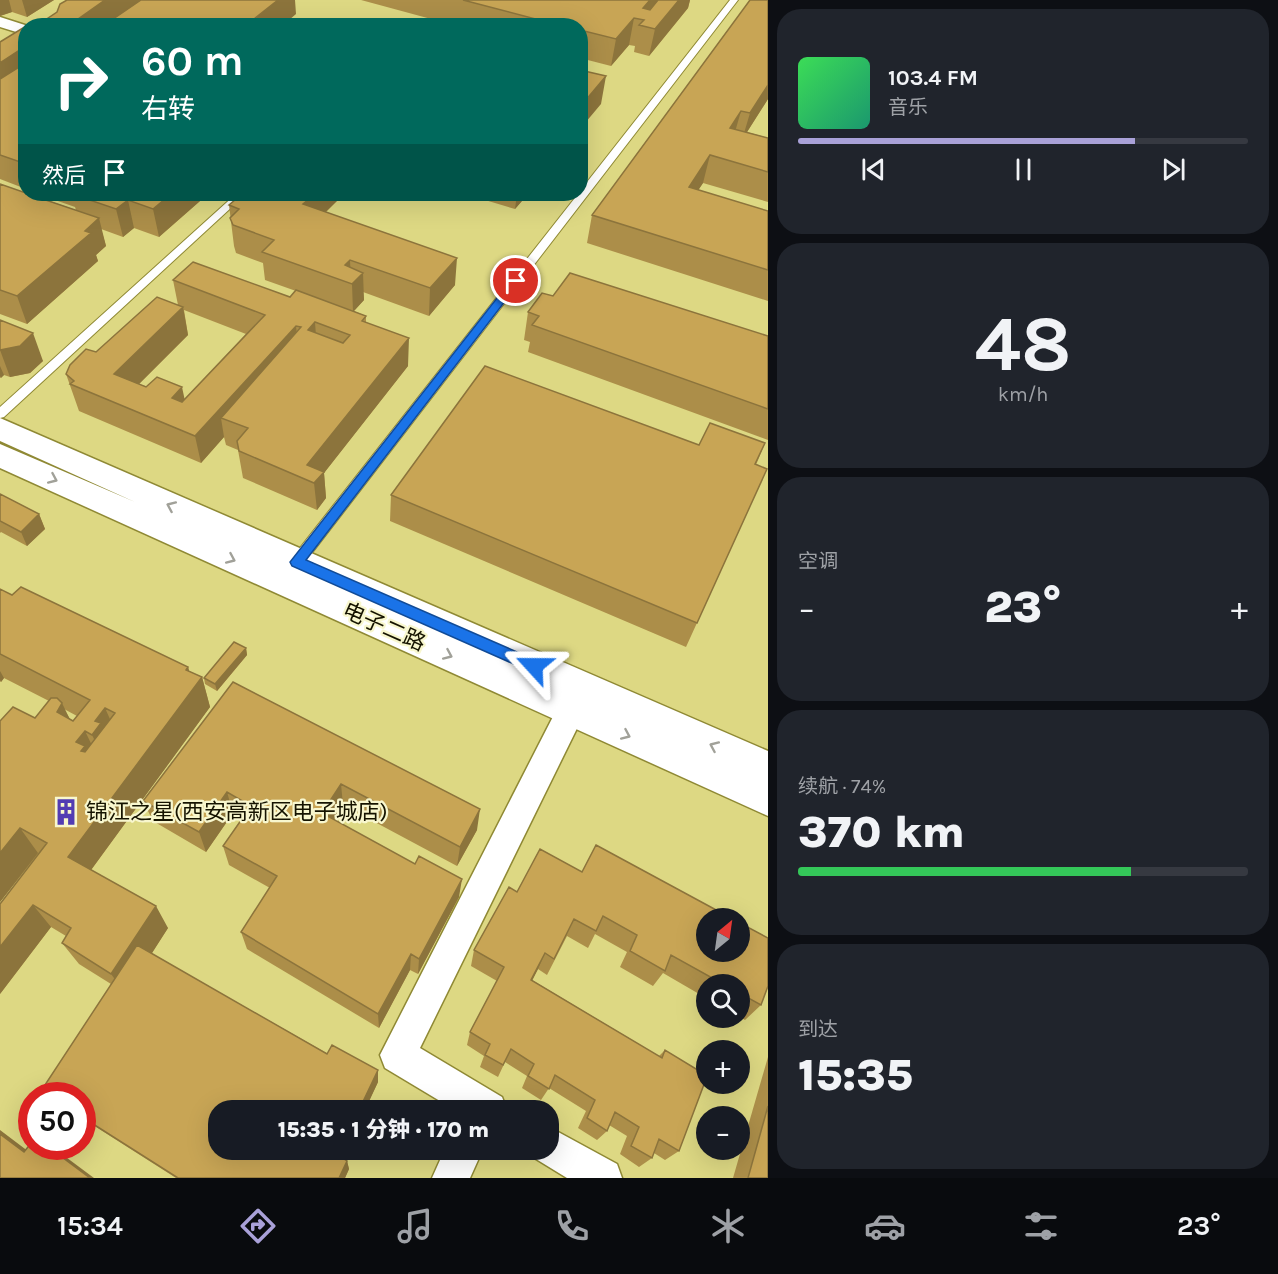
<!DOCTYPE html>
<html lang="zh">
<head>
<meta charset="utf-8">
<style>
  :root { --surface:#171b24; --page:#20242c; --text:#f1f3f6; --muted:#9ea1a6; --line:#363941; --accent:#a9a1d8 }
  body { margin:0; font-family:Karla,"Noto Sans SC",sans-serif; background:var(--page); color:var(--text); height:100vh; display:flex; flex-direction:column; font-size:22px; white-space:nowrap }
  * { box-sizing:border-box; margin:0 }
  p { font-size:20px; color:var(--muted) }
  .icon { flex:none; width:33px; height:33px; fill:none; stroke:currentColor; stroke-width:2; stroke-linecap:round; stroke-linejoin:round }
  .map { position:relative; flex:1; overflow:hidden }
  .sheet { display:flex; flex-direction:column; gap:9px; padding:9px; background:#0d0f14; width:510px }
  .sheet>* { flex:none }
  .guide { position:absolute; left:18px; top:18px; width:570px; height:183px; border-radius:24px; box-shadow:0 6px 24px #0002; background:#00695c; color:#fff; overflow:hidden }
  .needle { width:39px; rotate:29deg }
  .buttons { position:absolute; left:696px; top:908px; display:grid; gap:12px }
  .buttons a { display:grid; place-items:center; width:54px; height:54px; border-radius:50%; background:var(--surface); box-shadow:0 6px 24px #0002; font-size:30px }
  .speed { position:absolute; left:18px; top:1082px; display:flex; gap:12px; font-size:30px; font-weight:700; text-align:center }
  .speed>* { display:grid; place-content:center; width:78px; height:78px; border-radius:50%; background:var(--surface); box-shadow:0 6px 24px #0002; line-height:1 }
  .speed .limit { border:9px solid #d22; background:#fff; color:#111 }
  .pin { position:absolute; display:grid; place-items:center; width:51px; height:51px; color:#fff; margin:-26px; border:3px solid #fff; border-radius:50%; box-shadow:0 2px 6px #0007 }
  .me { position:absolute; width:66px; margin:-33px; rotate:294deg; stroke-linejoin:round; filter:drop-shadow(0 0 4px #0008) }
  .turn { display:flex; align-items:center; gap:21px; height:126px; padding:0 24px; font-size:27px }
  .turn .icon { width:78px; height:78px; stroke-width:2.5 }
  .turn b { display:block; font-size:42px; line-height:51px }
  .then { display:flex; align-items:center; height:57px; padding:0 24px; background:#0003; gap:12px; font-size:22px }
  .big { font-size:45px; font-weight:800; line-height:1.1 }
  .sheet .card { flex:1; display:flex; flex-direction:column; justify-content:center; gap:9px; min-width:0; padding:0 21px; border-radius:24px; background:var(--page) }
  .sheet .dial { align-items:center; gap:0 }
  .dial b { font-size:78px; line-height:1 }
  .song { display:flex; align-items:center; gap:18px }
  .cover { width:72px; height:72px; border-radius:9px; background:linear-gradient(135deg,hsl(130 70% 55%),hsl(160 70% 35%)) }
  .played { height:6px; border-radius:3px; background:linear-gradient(90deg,var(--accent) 75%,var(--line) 75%) }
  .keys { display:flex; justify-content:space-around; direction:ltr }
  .heat { display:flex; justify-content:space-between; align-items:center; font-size:33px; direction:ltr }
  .charge { height:9px; border-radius:4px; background:linear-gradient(90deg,#34c759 74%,var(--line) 0) }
  .trip { position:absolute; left:208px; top:1100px; width:351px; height:60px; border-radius:24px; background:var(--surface); box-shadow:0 6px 24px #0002; font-weight:800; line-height:60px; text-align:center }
  .menu { display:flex; height:96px; justify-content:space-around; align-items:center; background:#090b0e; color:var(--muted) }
  .menu .icon { width:42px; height:42px }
  .menu .selected { color:var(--accent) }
  .menu b { font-size:27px; color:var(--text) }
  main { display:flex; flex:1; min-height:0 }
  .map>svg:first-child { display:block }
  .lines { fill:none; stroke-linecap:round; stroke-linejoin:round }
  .lane-casing { stroke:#8f8934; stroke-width:2 }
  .street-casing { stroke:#8f8934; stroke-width:3 }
  .secondary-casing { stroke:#8f8934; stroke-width:3 }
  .lane { fill:#fff; fill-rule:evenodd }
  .street { fill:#fff; fill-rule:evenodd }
  .secondary { fill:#fff; fill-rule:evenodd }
  .wall { fill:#ac8e49; fill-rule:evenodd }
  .shaded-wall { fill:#8c743c }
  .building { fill:#c8a555; stroke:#8c743c; stroke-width:1.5; fill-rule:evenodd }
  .oneway { stroke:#a1a199 }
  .route { fill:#1a73e8; stroke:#114b97; stroke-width:1.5 }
  .labels { text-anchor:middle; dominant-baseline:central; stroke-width:4.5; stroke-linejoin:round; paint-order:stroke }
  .street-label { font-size:22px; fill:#151300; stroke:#f8f7ce }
  .poi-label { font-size:22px; fill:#151300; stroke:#f8f7ce; text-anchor:start }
</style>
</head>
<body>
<main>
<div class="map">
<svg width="768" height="1178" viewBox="0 0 768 1178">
  <rect width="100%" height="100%" fill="#ddd883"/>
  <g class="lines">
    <defs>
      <path id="lane" d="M 730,0 L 738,0 L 302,566 L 292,566 L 290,562 L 292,558 L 578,194 L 580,194 L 580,191 Z
        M 426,20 L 433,22 L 430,26 L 421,26 Z
        M 236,194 L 246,194 L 4,417 L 0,418 L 0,407 Z"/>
      <path id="street" d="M 0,17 L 28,26 L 26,26 L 26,35 L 0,27 Z
        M 571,697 L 581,701 L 586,710 L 420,1048 L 502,1097 L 507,1110 L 455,1110 L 385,1068 L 380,1055 L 561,701 Z
        M 549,1127 L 617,1164 L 622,1178 L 567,1178 L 536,1159 L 531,1149 L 549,1149 Z
        M 445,1149 L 483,1149 L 470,1178 L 432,1178 Z"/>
      <path id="secondary" d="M 0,418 L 768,751 L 768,816 L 0,468 L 0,444 L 135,502 L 0,441 Z"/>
    </defs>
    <use href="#lane" class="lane-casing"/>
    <use href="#street" class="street-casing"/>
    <use href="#secondary" class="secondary-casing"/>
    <use href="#lane" class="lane"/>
    <use href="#street" class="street"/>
    <use href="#secondary" class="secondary"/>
  </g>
  <path class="wall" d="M 0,0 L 54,0 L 27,17 L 12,12 L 0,16 Z
    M 361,0 L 690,0 L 688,8 L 649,56 L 634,52 L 635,46 L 629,45 L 611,66 L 580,58 L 580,26 L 457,26 Z
    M 750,0 L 768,99 L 747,132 L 768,138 L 768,202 L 703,183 L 698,190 L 768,211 L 768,301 L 587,243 L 592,215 Z
    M 26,26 L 26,189 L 0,179 L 0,42 Z
    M 0,184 L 76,210 L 75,207 L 38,194 L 208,194 L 159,237 L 134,228 L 123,237 L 101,229 L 106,246 L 96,255 L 98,261 L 27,324 L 0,314 Z
    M 257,194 L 344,194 L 326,212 L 455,285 L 429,316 L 363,292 L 364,300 L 354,311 L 366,316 L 366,322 L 408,366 L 324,473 L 326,498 L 317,510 L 243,478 L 238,450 L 226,445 L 224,437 L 201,463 L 79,411 L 66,374 L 96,352 L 178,305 L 173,280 L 290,297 L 296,291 L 265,280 L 263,263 L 236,253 L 234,246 L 229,205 ZM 184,310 L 246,334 L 185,399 L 139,384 L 188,335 Z
    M 465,194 L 528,194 L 515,209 Z
    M 553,296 L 768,336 L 768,440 L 528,352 L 530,342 L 524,340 L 528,312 Z
    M 0,320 L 43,361 L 30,373 L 10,377 L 4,375 L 0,378 Z
    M 765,443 L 756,465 L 767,469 L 686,647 L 390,521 L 391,495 L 699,445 Z
    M 0,494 L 39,514 L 45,529 L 27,546 L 1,532 L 0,533 Z
    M 0,589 L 12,595 L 188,667 L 189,671 L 202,677 L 210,707 L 91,870 L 168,928 L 151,954 L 378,1082 L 342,1158 L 347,1161 L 349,1169 L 345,1178 L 176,1178 L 82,1118 L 82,1095 L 111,984 L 79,964 L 62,943 L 66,936 L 51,927 L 0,994 L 39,853 L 0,902 L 35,718 L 49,701 L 4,678 L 1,682 L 0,681 ZM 64,709 L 77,716 L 73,721 L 70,719 Z
    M 246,648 L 247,655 L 217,691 L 205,684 L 204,678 Z
    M 233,682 L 477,830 L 457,866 L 343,805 L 333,820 L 459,897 L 418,974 L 410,970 L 379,1028 L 247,949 L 241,932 L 270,888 L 229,865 L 223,846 L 242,818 L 233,813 L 206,852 L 153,821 L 143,801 Z
    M 596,845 L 731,918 L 706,918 L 706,951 L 740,951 L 740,923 L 768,938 L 768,986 L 761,1005 L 745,1020 L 740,1017 L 740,984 L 706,984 L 706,998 L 663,973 L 653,986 L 620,967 L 627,952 L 595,934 L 588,948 L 567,936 L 547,975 L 538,969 L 532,980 L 659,1056 L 665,1050 L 706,1075 L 706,1079 L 679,1151 L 665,1160 L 654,1153 L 652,1158 L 639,1167 L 620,1154 L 627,1136 L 609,1125 L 607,1131 L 597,1140 L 578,1128 L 586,1111 L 549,1088 L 541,1100 L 522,1088 L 527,1076 L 505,1062 L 498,1077 L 480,1067 L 484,1056 L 467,1045 L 470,1032 L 497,981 L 471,966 L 474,950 L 509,887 L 517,892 L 540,849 L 582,872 Z
    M 717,1017 L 728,1017 L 724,1021 Z
    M 768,1057 L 768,1178 L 733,1178 Z"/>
  <path class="shaded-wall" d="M 0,0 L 9,0 L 12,12 L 0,16 Z
    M 22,0 L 54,0 L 27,17 Z
    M 105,0 L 149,0 L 112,26 L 68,26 Z
    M 278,0 L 295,0 L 296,14 L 282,26 L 245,26 Z
    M 650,0 L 667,0 L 644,20 L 643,8 Z
    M 679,0 L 690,0 L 688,8 L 649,56 L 655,29 Z
    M 634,18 L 629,45 L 611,66 L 616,39 Z
    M 26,46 L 26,78 L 0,96 L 0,63 Z
    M 606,76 L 601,104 L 580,129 L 580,107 Z
    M 768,85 L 768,99 L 742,140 L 750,113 Z
    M 741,111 L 733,139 L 730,128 Z
    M 710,155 L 703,183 L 682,215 L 689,187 Z
    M 171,194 L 208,194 L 159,237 L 153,209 Z
    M 315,194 L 344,194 L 305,232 L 303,204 Z
    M 517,194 L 528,194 L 515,209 Z
    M 128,200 L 134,228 L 123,237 L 116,209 Z
    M 99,218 L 106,246 L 96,255 L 98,261 L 27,324 L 17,296 Z
    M 457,258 L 455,285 L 429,316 L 430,288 Z
    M 350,260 L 351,284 L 345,265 Z
    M 363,273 L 364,300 L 353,312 L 352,284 Z
    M 183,307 L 188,335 L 122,401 L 114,374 Z
    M 315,322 L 317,350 L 308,330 Z
    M 296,326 L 299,353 L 221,418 L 224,437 L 201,463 L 195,436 Z
    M 33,333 L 43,361 L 30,373 L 10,377 L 0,350 Z
    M 409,338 L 408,366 L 324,473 L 326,498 L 317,510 L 314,483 L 307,465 Z
    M 0,366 L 4,375 L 1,378 L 0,376 Z
    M 182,387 L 188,415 L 172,398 Z
    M 39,514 L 45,529 L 27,546 L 21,532 Z
    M 246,648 L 247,655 L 217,691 L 215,684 Z
    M 188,667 L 194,688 L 202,677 L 210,707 L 83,881 L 68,857 Z
    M 0,671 L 4,678 L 1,682 L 0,680 Z
    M 62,703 L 76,732 L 57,712 Z
    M 105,708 L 118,737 L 106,763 L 92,735 L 95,721 Z
    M 85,731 L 99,760 L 99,774 L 76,742 Z
    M 341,784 L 343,805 L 325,834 L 322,813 Z
    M 227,792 L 233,813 L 206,852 L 199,832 Z
    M 480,809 L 477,830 L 457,866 L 460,847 Z
    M 20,828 L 38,853 L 0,902 L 0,853 Z
    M 462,879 L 459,897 L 418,974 L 419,959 Z
    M 33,905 L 51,927 L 0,994 L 0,947 Z
    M 156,906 L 168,928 L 126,994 L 111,974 Z
    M 545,953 L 538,969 L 525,995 L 531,980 Z
    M 411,954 L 410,970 L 379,1028 L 378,1014 Z
    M 378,1070 L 378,1082 L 365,1110 L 359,1110 Z
    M 0,1130 L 41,1161 L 24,1152 L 0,1134 Z
    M 47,1146 L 51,1146 L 94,1178 L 90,1178 Z
    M 340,1149 L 346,1149 L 340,1163 L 338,1155 Z
    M 347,1161 L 349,1169 L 345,1178 L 339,1178 Z"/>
  <path class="building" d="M 67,0 L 105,0 L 68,26 L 27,26 L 42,22 L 57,12 L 60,4 Z
    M 141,0 L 278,0 L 245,26 L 103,26 Z
    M 463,0 L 650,0 L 643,8 L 650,10 L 658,0 L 679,0 L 655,29 L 639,25 L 644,20 L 634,18 L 616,39 L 580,30 L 580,26 L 562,26 Z
    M 750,0 L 768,0 L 768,85 L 750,113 L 741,111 L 730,128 L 768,138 L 768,172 L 710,155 L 689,187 L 768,211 L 768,270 L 592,215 Z
    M 26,26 L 26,46 L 0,63 L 0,42 Z
    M 19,67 L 26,69 L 26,164 L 0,155 L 0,79 Z
    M 580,70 L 606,76 L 580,107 Z
    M 0,184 L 26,193 L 26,194 L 28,194 L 99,218 L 85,231 L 91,233 L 17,296 L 0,290 Z
    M 72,194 L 171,194 L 153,209 L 128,200 L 116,209 Z
    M 242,194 L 315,194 L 303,204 L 457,258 L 430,288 L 350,260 L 345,265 L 363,273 L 352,284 L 262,252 L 274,240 L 233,225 L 230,218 L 239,209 L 229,205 Z
    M 193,262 L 290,297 L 296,290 L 366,316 L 362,321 L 409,338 L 307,465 L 324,472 L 314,483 L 239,451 L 237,441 L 248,428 L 221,418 L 301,327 L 296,326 L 195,436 L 70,384 L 74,381 L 66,374 L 70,365 L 86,349 L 96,352 L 157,297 L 183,307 L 114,374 L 146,387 L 157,377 L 182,387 L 172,398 L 182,402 L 265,315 L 173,280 ZM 315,322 L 350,335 L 343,343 L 308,330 Z
    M 570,273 L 768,336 L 768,409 L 532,325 L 539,316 L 528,312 L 542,293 L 553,296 Z
    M 0,320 L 33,333 L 20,346 L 0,350 Z
    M 485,366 L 699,445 L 710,423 L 765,443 L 755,464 L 767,469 L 697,623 L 391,495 Z
    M 0,494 L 39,514 L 21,532 L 0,521 Z
    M 21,587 L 188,667 L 186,670 L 202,677 L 68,857 L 156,906 L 111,974 L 62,943 L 71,928 L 33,905 L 0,947 L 0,904 L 47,843 L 20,828 L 0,853 L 0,721 L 13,707 L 35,718 L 51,698 L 57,698 L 62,703 L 57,712 L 73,721 L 90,700 L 0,654 L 0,589 L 12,595 ZM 105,708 L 115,713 L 85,752 L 81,751 L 85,746 L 76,742 L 85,731 L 92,735 L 101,723 L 95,721 Z
    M 234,642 L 246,648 L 215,684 L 204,678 Z
    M 233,682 L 480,809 L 460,847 L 341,784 L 322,813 L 415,864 L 419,856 L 462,879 L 419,959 L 411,954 L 378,1014 L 241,932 L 277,876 L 223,846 L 251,806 L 227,792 L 199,832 L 143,801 Z
    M 596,845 L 731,918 L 706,918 L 706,951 L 740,951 L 740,923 L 768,938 L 768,986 L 761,1005 L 743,995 L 740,1004 L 740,984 L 723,984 L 671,955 L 665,971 L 630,951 L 637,935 L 603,916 L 596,931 L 574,919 L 554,959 L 545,953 L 531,980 L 662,1058 L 665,1050 L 706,1075 L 706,1079 L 679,1151 L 659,1139 L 652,1158 L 631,1146 L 639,1127 L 615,1112 L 607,1131 L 587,1118 L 595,1100 L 555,1075 L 549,1089 L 528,1076 L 534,1064 L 511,1049 L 503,1065 L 485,1055 L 490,1044 L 470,1032 L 504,967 L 474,950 L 509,887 L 517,892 L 540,849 L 582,872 Z
    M 137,945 L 327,1054 L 332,1045 L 378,1070 L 359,1110 L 219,1110 L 219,1149 L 340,1149 L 338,1155 L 347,1161 L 339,1178 L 178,1178 L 82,1117 L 82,1095 L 48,1095 L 41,1091 Z
    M 768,1106 L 768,1178 L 748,1178 Z
    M 0,1134 L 24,1152 L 32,1142 L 32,1146 L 47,1146 L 90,1178 L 0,1178 Z"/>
  <defs><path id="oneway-chevron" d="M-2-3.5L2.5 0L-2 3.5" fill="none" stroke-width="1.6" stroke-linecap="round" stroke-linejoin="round" transform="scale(1.5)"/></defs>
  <g class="oneway">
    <use href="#oneway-chevron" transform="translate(53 479) rotate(24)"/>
    <use href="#oneway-chevron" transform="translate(171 506) rotate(-156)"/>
    <use href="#oneway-chevron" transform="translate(231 559) rotate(24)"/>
    <use href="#oneway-chevron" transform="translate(448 655) rotate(24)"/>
    <use href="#oneway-chevron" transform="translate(626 735) rotate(24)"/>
    <use href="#oneway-chevron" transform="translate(714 746) rotate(-156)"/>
  </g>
  <path class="route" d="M 516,278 L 519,279 L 519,283 L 306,560 L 540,662 L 542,666 L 540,671 L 534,673 L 292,566 L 290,562 L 512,279 Z"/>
  <defs>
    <symbol id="building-bare" viewBox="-9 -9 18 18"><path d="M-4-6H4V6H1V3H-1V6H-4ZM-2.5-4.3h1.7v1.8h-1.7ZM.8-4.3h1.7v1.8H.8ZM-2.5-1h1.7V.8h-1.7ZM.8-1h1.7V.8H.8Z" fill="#523cb3" stroke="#f8f7ce" stroke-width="2.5" paint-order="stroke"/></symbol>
  </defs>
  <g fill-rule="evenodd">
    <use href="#building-bare" x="47" y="793" width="38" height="38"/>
  </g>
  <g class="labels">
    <g class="street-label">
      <text transform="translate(384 627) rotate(24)">电子二路</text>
    </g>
    <g class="poi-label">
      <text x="86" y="812">锦江之星(西安高新区电子城店)</text>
    </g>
  </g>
</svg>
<div class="buttons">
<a><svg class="needle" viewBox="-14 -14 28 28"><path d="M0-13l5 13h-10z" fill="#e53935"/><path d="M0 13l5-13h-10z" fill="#9ea1a6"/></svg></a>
<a><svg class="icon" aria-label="search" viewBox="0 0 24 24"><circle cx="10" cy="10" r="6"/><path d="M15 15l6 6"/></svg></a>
<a>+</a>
<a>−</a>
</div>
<div class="speed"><div class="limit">50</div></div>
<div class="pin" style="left:516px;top:281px;background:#d93025"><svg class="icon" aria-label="arrive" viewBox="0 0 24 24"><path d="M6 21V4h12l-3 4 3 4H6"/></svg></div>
<svg class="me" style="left:534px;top:666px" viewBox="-20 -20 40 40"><path d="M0-17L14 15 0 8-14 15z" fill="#1a73e8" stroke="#fff" stroke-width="4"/></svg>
<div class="trip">15:35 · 1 分钟 · 170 m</div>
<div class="guide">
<div class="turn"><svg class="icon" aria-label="right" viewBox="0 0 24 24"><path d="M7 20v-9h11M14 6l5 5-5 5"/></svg><div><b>60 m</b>右转</div></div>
<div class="then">然后<svg class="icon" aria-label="arrive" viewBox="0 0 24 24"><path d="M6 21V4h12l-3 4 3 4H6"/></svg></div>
</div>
</div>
<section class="sheet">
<div class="card">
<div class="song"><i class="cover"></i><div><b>103.4 FM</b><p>音乐</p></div></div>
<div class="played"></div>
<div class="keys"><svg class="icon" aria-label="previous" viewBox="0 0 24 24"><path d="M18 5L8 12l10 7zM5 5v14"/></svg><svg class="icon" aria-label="pause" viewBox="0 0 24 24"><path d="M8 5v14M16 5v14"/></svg><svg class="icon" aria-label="next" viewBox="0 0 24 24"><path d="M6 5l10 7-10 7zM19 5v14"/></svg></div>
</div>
<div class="card dial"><b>48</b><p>km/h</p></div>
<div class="card"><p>空调</p>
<div class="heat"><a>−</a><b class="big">23°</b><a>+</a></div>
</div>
<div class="card"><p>续航 · 74%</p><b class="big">370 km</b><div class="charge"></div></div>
<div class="card"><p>到达</p><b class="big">15:35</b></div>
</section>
</main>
<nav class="menu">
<b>15:34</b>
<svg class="icon selected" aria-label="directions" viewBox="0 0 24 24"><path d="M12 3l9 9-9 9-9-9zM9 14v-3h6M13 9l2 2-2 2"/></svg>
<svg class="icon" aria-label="music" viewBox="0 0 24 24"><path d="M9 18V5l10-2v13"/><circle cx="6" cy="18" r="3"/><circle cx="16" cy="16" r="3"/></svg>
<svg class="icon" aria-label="phone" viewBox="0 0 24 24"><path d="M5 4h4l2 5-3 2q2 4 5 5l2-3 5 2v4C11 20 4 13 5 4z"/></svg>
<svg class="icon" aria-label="climate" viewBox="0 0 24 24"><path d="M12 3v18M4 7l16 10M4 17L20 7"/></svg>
<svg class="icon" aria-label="car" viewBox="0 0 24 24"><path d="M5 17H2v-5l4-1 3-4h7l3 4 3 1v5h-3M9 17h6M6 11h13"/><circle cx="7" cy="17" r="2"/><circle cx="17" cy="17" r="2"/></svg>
<svg class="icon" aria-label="filters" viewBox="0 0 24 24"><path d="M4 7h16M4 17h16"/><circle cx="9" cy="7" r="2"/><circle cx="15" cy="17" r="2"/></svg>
<b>23°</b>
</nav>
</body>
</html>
